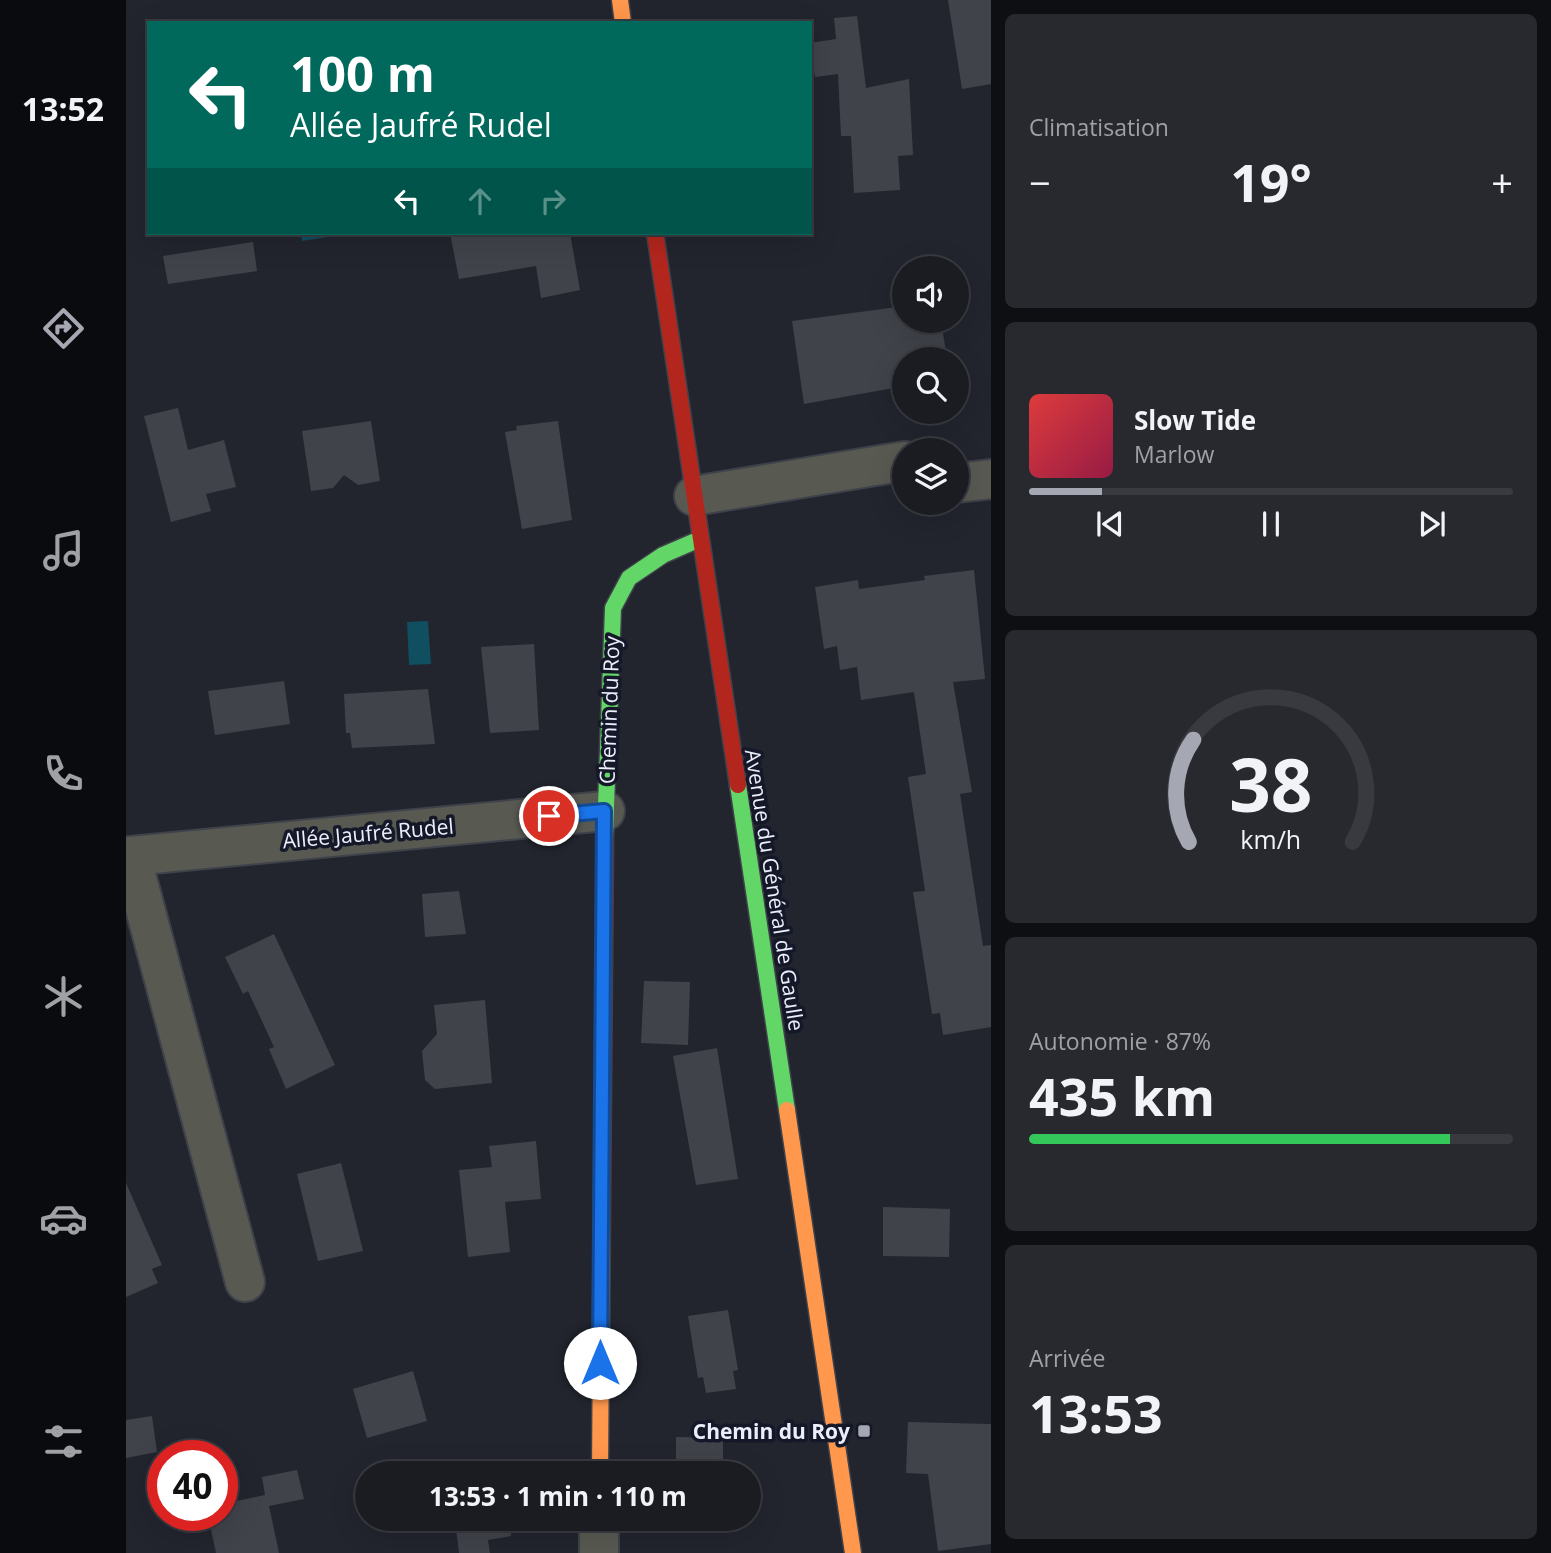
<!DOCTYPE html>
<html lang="fr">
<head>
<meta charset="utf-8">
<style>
  :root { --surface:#1a1c22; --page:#27292f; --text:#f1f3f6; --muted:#9fa1a5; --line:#383a40; --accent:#a5a8b3 }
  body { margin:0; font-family:"Open Sans",sans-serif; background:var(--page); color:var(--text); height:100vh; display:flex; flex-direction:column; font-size:26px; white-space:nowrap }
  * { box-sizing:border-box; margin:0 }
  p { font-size:23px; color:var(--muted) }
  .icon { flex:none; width:38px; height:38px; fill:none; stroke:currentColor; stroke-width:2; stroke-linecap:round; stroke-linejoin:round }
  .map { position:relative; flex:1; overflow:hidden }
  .panel { display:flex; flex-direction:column; gap:14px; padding:14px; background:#0e0f13; width:560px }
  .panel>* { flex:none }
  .hud { position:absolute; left:21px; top:21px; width:665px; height:214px; border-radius:0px; box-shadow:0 7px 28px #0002,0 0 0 2px var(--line); background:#00695c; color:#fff; overflow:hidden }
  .controls { position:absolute; left:766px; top:256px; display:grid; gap:14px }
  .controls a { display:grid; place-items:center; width:77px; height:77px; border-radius:50%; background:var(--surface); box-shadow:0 7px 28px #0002,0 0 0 2px var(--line); font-size:35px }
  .speed { position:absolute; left:21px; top:1440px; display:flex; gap:14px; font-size:35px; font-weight:700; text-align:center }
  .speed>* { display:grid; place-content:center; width:91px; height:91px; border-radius:50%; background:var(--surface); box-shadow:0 7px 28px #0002,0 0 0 2px var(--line); line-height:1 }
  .speed .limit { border:10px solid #d22; background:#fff; color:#111 }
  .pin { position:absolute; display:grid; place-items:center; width:60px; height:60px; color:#fff; margin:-30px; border:4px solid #fff; border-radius:50%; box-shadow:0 2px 7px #0007 }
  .me { position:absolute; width:77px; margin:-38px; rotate:0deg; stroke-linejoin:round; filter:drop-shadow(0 0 5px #0008) }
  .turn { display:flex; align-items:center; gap:24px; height:147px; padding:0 28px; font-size:32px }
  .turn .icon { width:91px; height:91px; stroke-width:2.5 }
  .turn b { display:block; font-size:49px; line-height:60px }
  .lanes { display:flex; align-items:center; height:66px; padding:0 28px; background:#0003; justify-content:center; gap:35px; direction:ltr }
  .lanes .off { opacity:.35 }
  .big { font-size:52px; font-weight:700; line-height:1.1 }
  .panel .tile { flex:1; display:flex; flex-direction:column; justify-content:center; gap:10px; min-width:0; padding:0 24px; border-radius:10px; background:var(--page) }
  .panel .dial { align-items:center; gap:0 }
  .dial svg { height:182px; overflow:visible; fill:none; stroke:var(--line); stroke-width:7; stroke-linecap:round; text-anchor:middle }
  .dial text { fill:var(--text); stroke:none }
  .song { display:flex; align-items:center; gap:21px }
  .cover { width:84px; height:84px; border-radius:10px; background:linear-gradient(135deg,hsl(0 70% 55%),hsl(340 70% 35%)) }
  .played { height:7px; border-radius:4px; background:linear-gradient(90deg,var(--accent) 15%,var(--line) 15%) }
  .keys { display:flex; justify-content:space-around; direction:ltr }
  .heat { display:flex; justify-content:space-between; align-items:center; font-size:38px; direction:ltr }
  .charge { height:10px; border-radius:5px; background:linear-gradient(90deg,#34c759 87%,var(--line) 0) }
  .trip { position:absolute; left:229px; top:1461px; width:406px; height:70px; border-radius:35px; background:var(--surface); box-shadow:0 7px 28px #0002,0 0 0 2px var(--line); font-weight:700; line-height:70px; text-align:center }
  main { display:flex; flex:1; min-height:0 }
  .menu { display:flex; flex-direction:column; width:126px; justify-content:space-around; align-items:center; background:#0a0b0e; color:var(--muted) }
  .menu .icon { width:49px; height:49px }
  .menu .current { color:var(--accent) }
  .menu b { font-size:32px; color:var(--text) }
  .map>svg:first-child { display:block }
  .water { fill:#0f4f5f }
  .building { fill:#41434b }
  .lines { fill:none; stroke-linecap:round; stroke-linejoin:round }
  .street-casing { stroke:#3f424a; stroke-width:42 }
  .fast-casing { stroke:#3f424a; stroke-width:19 }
  .slow-casing { stroke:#3f424a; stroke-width:19 }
  .jam-casing { stroke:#3f424a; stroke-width:19 }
  .street { stroke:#585a52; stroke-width:38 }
  .fast { stroke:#63d668; stroke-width:16 }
  .slow { stroke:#ff974d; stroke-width:16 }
  .jam { stroke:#b3261e; stroke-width:16 }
  .route-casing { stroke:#114b97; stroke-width:18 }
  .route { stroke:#1a73e8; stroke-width:12 }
  .poi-dot { fill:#a5a8b3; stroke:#141829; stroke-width:2.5 }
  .labels { text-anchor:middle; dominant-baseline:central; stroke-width:7; stroke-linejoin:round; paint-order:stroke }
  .street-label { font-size:21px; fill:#ebeffb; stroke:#141829 }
  .poi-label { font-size:21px; font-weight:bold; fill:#ebeffb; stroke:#141829; text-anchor:end }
</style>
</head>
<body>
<main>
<nav class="menu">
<b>13:52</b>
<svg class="icon current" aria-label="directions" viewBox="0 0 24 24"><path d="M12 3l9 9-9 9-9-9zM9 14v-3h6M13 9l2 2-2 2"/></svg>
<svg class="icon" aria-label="music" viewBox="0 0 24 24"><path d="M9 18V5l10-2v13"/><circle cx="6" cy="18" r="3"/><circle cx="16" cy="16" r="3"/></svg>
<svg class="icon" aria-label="phone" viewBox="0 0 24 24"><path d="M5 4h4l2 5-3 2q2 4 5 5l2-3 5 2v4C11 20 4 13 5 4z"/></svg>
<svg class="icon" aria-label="climate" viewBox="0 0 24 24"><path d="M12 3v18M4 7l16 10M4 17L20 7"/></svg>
<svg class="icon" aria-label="car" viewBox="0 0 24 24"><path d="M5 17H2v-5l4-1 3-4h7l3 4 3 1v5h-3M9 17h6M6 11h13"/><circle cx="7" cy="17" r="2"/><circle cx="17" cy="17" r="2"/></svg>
<svg class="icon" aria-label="filters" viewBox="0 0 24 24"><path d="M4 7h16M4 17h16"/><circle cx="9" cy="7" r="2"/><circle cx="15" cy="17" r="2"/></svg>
</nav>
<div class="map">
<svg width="865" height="1553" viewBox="0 0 865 1553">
  <rect width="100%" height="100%" fill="#22252e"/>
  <path class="water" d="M 175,233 L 213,233 L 214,235 L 176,241 Z
    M 302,621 L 305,664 L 283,665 L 281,622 Z"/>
  <path class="building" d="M 822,0 L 865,0 L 865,84 L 836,89 Z
    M 731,16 L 740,88 L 783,79 L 787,155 L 772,156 L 774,190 L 728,193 L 725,136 L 715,136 L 712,74 L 689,77 L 684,43 L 710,39 L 708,18 Z
    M 324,233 L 444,233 L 454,290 L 415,298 L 410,266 L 333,279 Z
    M 127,242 L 131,271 L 42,284 L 37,256 Z
    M 779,306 L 779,320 L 815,320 L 821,359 L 779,359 L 779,386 L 678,404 L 666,321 Z
    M 52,408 L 62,450 L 98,440 L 110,487 L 80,494 L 85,511 L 45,522 L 18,416 Z
    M 245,421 L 254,481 L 232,485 L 218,475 L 207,488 L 185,491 L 176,431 Z
    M 432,421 L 446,520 L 396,529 L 379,432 L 391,430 L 390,426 Z
    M 848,570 L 859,679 L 827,682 L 846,792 L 834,794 L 857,946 L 865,945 L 865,1027 L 817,1035 L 814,1013 L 806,1014 L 787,892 L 799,891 L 782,777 L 800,774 L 788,692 L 735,700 L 731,667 L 714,670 L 711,646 L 698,649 L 689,587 L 732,580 L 733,589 L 799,580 L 798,576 Z
    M 408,644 L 413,730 L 364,733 L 355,647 Z
    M 158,681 L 164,724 L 89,735 L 82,691 Z
    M 302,689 L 309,744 L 226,748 L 224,733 L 220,733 L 218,694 Z
    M 333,891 L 340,934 L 299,937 L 296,894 Z
    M 148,934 L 209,1065 L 160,1089 L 143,1049 L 148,1047 L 122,991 L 117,994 L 99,957 Z
    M 518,981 L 564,982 L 562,1045 L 515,1043 Z
    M 359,1000 L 366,1083 L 309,1089 L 299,1080 L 296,1051 L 311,1034 L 308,1005 Z
    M 591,1048 L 612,1179 L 570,1185 L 547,1056 Z
    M 410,1141 L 415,1199 L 379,1202 L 384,1252 L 342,1257 L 333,1170 L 366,1167 L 363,1146 Z
    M 215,1163 L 237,1251 L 192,1261 L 171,1174 Z
    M 0,1183 L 36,1265 L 26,1269 L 32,1283 L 0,1297 Z
    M 757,1207 L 824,1209 L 823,1257 L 757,1256 Z
    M 602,1310 L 612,1370 L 607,1371 L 610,1389 L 580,1393 L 577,1377 L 572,1378 L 562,1316 Z
    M 287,1371 L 301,1421 L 241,1438 L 227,1389 Z
    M 26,1416 L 31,1452 L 0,1458 L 0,1420 Z
    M 782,1422 L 865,1424 L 865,1544 L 812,1551 L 802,1474 L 780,1473 Z
    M 550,1437 L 597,1438 L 597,1474 L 550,1474 Z
    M 376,1459 L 377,1474 L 338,1474 L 337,1465 Z
    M 171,1470 L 178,1499 L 143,1506 L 153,1553 L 90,1553 L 82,1516 L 96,1516 L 96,1504 L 139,1495 L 136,1477 Z
    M 329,1519 L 383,1519 L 385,1536 L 362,1540 L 364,1553 L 333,1553 Z"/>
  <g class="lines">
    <defs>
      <path id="street" d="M 831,483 L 865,479
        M 568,496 L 779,461
        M 119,1282 L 5,856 L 479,811
        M 473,1553 L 473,1519"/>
      <path id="fast" d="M 612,785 L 661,1110
        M 479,835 L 487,608 L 503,578 L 537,555 L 574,539"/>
      <path id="slow" d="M 494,0 L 497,23
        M 661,1110 L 727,1553
        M 474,1474 L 476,1196"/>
      <path id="jam" d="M 529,233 L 612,785
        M 476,1196 L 479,835"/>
    </defs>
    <use href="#street" class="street-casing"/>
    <use href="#fast" class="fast-casing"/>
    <use href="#slow" class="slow-casing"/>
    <use href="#jam" class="jam-casing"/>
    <use href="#street" class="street"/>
    <use href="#fast" class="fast"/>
    <use href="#slow" class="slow"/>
    <use href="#jam" class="jam"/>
  </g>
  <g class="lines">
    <defs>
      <path id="route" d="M 423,816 L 478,811 L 474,1363"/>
    </defs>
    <use href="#route" class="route-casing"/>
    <use href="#route" class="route"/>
  </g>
  <rect class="poi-dot" x="731" y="1424" width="14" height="14" rx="3.5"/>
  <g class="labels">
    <g class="street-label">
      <text transform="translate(483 710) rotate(-88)">Chemin du Roy</text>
      <text transform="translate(242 833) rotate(-5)">Allée Jaufré Rudel</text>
      <text transform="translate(649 890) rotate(81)">Avenue du Général de Gaulle</text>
    </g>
    <g class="poi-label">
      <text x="724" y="1431">Chemin du Roy</text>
    </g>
  </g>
</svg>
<div class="controls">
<a><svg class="icon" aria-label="sound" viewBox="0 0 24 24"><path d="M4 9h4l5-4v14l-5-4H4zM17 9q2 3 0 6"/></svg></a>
<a><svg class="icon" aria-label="search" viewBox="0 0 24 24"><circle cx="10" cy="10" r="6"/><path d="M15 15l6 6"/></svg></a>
<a><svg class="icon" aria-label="layers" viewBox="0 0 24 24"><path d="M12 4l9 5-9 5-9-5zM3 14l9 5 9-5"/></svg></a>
</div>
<div class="speed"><div class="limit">40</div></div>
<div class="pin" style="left:423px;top:816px;background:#d93025"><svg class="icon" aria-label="arrive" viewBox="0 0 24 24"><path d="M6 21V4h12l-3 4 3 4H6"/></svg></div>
<svg class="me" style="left:474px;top:1363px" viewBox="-20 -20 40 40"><circle r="19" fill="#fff"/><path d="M0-13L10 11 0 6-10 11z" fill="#1a73e8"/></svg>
<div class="trip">13:53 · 1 min · 110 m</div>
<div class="hud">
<div class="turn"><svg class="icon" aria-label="left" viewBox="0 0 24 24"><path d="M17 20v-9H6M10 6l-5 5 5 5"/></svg><div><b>100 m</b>Allée Jaufré Rudel</div></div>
<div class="lanes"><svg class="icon" aria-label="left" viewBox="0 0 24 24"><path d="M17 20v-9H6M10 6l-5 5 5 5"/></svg><svg class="icon off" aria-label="ahead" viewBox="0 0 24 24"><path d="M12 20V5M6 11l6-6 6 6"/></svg><svg class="icon off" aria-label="right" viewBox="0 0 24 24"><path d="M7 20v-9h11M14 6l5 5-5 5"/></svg></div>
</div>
</div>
<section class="panel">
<div class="tile"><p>Climatisation</p>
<div class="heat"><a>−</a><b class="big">19°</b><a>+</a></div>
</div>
<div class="tile">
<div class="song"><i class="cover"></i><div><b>Slow Tide</b><p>Marlow</p></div></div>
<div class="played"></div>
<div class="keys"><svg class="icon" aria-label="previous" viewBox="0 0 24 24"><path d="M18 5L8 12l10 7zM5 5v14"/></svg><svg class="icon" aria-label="pause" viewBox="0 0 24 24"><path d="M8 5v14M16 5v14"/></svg><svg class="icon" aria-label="next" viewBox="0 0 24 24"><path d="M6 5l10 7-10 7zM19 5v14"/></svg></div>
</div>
<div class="tile dial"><svg viewBox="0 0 100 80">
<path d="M14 69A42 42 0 1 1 86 69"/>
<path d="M14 69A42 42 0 0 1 16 24" stroke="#a5a8b3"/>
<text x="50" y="56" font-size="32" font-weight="700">38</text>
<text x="50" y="72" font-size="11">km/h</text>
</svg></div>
<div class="tile"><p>Autonomie · 87%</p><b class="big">435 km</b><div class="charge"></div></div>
<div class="tile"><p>Arrivée</p><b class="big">13:53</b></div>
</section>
</main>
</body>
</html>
